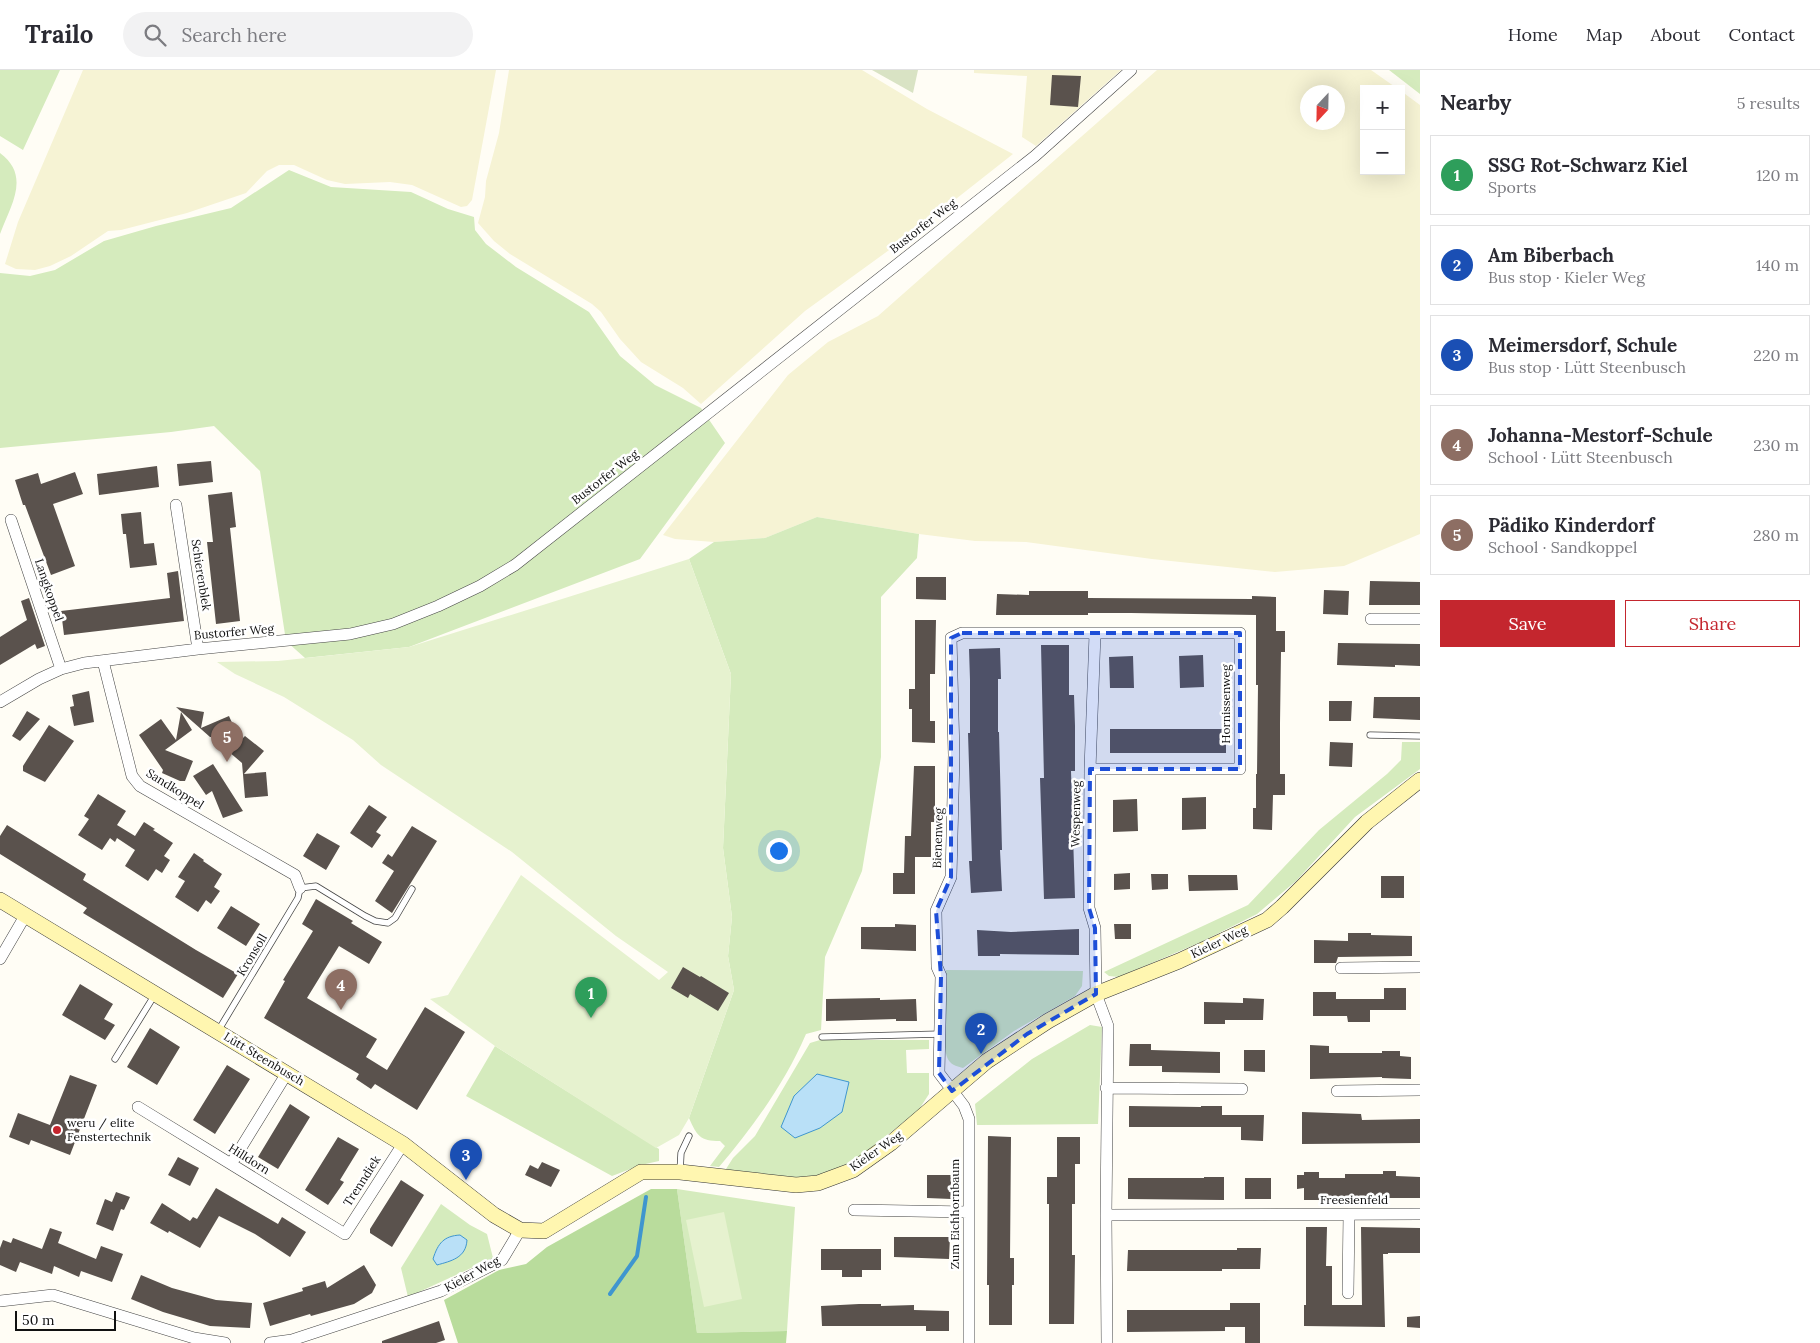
<!DOCTYPE html>
<html lang="en">
<head>
<meta charset="utf-8">
<style>
	:root { --surface:#fff; --page:#f2f2f3; --text:#2b2b33; --muted:#7c7c81; --line:#e1e1e2; --accent:#c4262e }
	body { margin:0; font-family:Lora,serif; background:var(--page); color:var(--text) }
	.controls { position:absolute; right:15px; top:15px; display:grid; overflow:hidden; border-radius:0px; box-shadow:0 5px 20px #0002 }
	.controls button { width:45px; height:45px; display:grid; place-items:center; padding:0; border:0; border-bottom:1px solid var(--line); background:var(--surface); color:var(--text); font:25px sans-serif }
	.compass { position:absolute; left:1300px; top:15px; width:45px; height:45px; border-radius:50%; background:var(--surface); box-shadow:0 5px 20px #0002; rotate:202deg }
	.scale { position:absolute; left:15px; bottom:12px; width:101px; box-sizing:border-box; padding-left:5px; border:2px solid #111; border-top:0; font-size:14px; line-height:18px; white-space:nowrap; color:#111; -webkit-text-stroke:4px #fff; paint-order:stroke }
	.you { position:absolute; left:778px; top:780px; width:18px; height:18px; margin:-12px; border:4px solid #fff; border-radius:50%; background:#1a73e8; box-shadow:0 0 0 8px #1a73e833 }
	.badge { display:grid; place-items:center; width:32px; height:32px; border-radius:50%; background:var(--accent); color:#fff; font-size:16px; font-weight:700 }
	.pin { position:absolute; translate:-50% -41px; filter:drop-shadow(0 1px 2px #0008) }
	.pin::after { content:''; position:absolute; top:26px; width:18px; height:15px; background:inherit; clip-path:polygon(0 0,100% 0,50% 100%) }
	.list { margin:0; padding:0; list-style:none }
	h2 { display:flex; justify-content:space-between; align-items:center; height:65px; margin:0; padding:0 20px; font-size:21px }
	h2 small { font-size:16px; font-weight:400; color:var(--muted) }
	.list li { display:grid; grid-template-columns:32px 1fr auto; gap:15px; align-items:center; box-sizing:border-box; height:80px; margin:0 10px 10px; padding:0 10px; border:1px solid var(--line); border-radius:0px }
	.list b { display:block; font-size:19px; white-space:nowrap }
	.list p { margin:0; font-size:16px; white-space:nowrap; color:var(--muted) }
	.list em { font-size:16px; font-style:normal; color:var(--muted) }
	.actions { display:flex; gap:10px; padding:15px 20px }
	.actions a { flex:1; padding:11px 0; border:1px solid var(--accent); border-radius:0px; text-align:center; font-size:18px; color:var(--accent) }
	.actions .main { background:var(--accent); color:#fff }
	.icon { flex:none; width:28px; height:28px; fill:none; stroke:currentColor; stroke-width:2; stroke-linecap:round; stroke-linejoin:round }
	.map { position:relative; flex:none; width:1420px; height:1273px; overflow:hidden }
	header { display:flex; align-items:center; gap:30px; box-sizing:border-box; height:70px; padding:0 25px; background:var(--surface); border-bottom:1px solid var(--line) }
	header strong { font-size:24px }
	nav { display:flex; gap:28px; margin-inline-start:auto; font-size:18px }
	.search { width:350px; height:45px; background:var(--page); display:flex; align-items:center; gap:12px; box-sizing:border-box; padding:0 18px; border-radius:28px; color:var(--muted); font-size:19px }
	main { display:flex }
	aside { flex:1; background:var(--surface) }
	.map>svg:first-child { display:block }
	.farmland { fill:#f6f3d4; fill-rule:evenodd }
	.green { fill:#d5ebbd }
	.forest { fill:#b9dc9c }
	.cemetery { fill:#d9e3c4 }
	.pitch { fill:#e6f2cf }
	.water { fill:#b9e0f7; stroke:#3f96cf }
	.lines { fill:none; stroke-linecap:round; stroke-linejoin:round }
	.stream { stroke:#3f96cf; stroke-width:4 }
	.building { fill:#5a524d }
	.lane-casing { stroke:#444; stroke-width:7 }
	.street-casing { stroke:#444; stroke-width:12 }
	.secondary-casing { stroke:#333; stroke-width:16 }
	.lane { stroke:#fff; stroke-width:5.5 }
	.street { stroke:#fff; stroke-width:11 }
	.secondary { stroke:#fff6b0; stroke-width:15 }
	.marked { fill:#1d4ed8; fill-opacity:0.2; stroke:#1d4ed8; stroke-width:4; stroke-dasharray:10 6; stroke-linejoin:round }
	.poi-dot { fill:#c4262e; stroke:#fff; stroke-width:2 }
	.labels { text-anchor:middle; stroke-width:5; stroke-linejoin:round; paint-order:stroke }
	.street-label { font-size:12px; fill:#111; stroke:#fff }
	.poi-label { font-size:12px; fill:#111; stroke:#fff; text-anchor:start }
</style>
</head>
<body>
<header>
<strong>Trailo</strong>
<div class="search"><svg class="icon" aria-label="search" viewBox="0 0 24 24"><circle cx="10" cy="10" r="6"/><path d="M15 15l6 6"/></svg>Search here</div>
<nav><a>Home</a><a>Map</a><a>About</a><a>Contact</a></nav>
</header>
<main>
<div class="map">
<svg width="1420" height="1273" viewBox="0 0 1420 1273">
	<rect width="100%" height="100%" fill="#fffdf5"/>
	<!-- farmland -->
	<path class="farmland" d="M83,0H496L472,130L467,136L461,137L412,115L390,112L345,114L327,110L294,95H279L267,101L246,123L187,143L121,160L108,161L71,186L50,196L35,200L16,199L5,194L18,152Z
		M509,0H862L927,39L1013,84L914,162L805,241L701,334L683,318L641,292L620,269L601,242L592,234L510,184L494,171L478,153L485,127L486,111L499,63Z
		M974,0H1121L1036,76L1022,67L1027,6L974,3Z
		M1157,0H1371L1398,19H1364V101H1401V21L1420,35V464L1344,496L1275,502L1152,489L1026,472L975,471L919,464L817,447L765,468L714,472L675,469L663,465L788,305L828,272L878,246ZM1308,22H1338V52H1308Z"/>
	<!-- green -->
	<path class="green" d="M0,0H60L23,80L0,66Z
		M1389,0H1420V24Z
		M0,83C31,106 11,135 0,164Z
		M289,100L331,117L411,122L448,139L474,147L475,160L486,174L516,197L589,242L620,286L655,315L701,338L725,373L640,489L409,577L305,588L286,571L260,401L214,356L171,362L0,378V203L30,206L55,200L104,171L156,156L231,138Z
		M817,447L919,464L917,488L881,527V687L862,801L825,887L821,960L806,964C785,1013 753,1057 719,1097L710,1096L725,1076L720,1071C700,1071 697,1066 689,1048L734,920L728,886L732,847L723,778L731,604L689,489L714,472L765,468Z
		M1402,672H1420V699L1355,747L1296,811L1257,844L1201,872L1119,907L1109,906L1104,902L1248,835L1319,760L1387,704L1401,690Z
		M946,900L1083,901L1082,916L1075,926L1014,961L963,998C956,996 950,995 947,987C941,969 946,922 946,900Z
		M1090,955L1102,957L1098,1054L977,1055L975,1034L1032,989Z
		M820,970H929V979L906,980L907,1003H929V1024L918,1041L850,1094L825,1106L800,1110L760,1107L726,1099L733,1088L755,1066L810,973Z
		M495,976L659,1079V1091L641,1095L612,1106L466,1026Z
		M677,1119L795,1137L787,1261L697,1263Z
		M441,1134L470,1155L487,1164L493,1188L408,1227L401,1198Z"/>
	<!-- forest -->
	<path class="forest" d="M651,1119H677L697,1263L787,1261L786,1273H458L444,1230L499,1200L526,1194L547,1177Z"/>
	<!-- cemetery -->
	<path class="cemetery" d="M872,0H918L913,23Z"/>
	<!-- pitch -->
	<path class="pitch" d="M689,489L731,604L723,778L732,847L728,886L734,920L689,1048L679,1065L656,1078L495,976L430,929L448,925L521,805L659,910L668,902L616,866L512,782L381,695L353,670L284,627L235,604L217,592L278,591L409,577Z
		M724,1142L742,1229L704,1237L686,1150Z"/>
	<!-- water -->
	<path class="water" d="M817,1004L849,1012L842,1042L820,1058L795,1068L781,1057L794,1026Z
		M460,1165L467,1170C466,1188 451,1191 437,1195L433,1189C438,1173 444,1166 460,1165Z"/>
	<g class="lines">
		<!-- stream -->
		<path class="stream" d="M610,1224L637,1186L646,1127"/>
	</g>
	<!-- building -->
	<path class="building" d="M1052,5L1081,6L1078,37L1050,35Z
		M211,391L213,412L179,416L177,394Z
		M157,396L159,417L99,425L97,404Z
		M75,402L83,424L53,434L75,496L51,505L25,435H23L15,410L38,403L41,414Z
		M232,422L236,457L230,458L240,551L216,554L207,472H213L208,425Z
		M141,442L144,474L154,473L157,495L130,498L126,464H123L121,444Z
		M178,501L184,551L64,565L61,541L170,528L167,503Z
		M916,507H946V530L916,529Z
		M1370,511L1420,512V535H1369Z
		M1324,520L1349,521L1348,545L1323,544Z
		M1029,521H1088V528L1252,529V526L1276,527V561H1285V582H1281L1280,653V704H1285V725H1273L1272,760L1253,759V738H1256V704H1257L1258,615H1256V545L1131,543H1088V545H996L997,524L1029,525Z
		M29,528L45,576L37,579L35,574L0,595V567L27,550L21,531Z
		M915,550H936L935,604H930V651H935V673L912,672V639H909V619H915Z
		M1338,573L1420,574V596L1395,595V597L1337,595Z
		M1041,575H1069V625H1074L1075,656V701H1071L1075,828L1044,829L1040,708H1044Z
		M1000,578L1001,609H998V662H999L1002,780H1000L1002,821L971,823L969,791H972L968,663H970V610L969,579Z
		M1203,585L1204,617L1180,618L1179,586Z
		M1133,586L1134,618H1110L1109,587Z
		M89,621L94,652L74,656L70,637L74,636L72,625Z
		M1374,627H1420V650L1373,648Z
		M1329,631H1352L1351,651H1329Z
		M176,637L204,642L201,658L229,646L240,671L245,666L264,681L244,704L266,702L268,726L245,728L242,693L215,670L213,667H210Z
		M27,641L40,649L20,671L12,666Z
		M181,642L192,660L165,680L193,691L185,711H180L162,703L163,700L139,665L161,649L176,670Z
		M49,655L74,671L45,712L23,701V696Z
		M1110,659H1226V683H1110Z
		M1330,672L1353,673L1352,697L1329,696Z
		M213,694L243,741L223,748L212,721L206,725L193,706Z
		M914,696H935V752H931V787H915V824H893V803H904L905,766H911Z
		M98,724L126,741L117,755L135,766L144,752L155,759L153,760L173,773L164,786L170,790L162,803L156,799L148,811L125,796L135,780L117,768L115,772L110,768L102,780L78,765L89,749L84,746Z
		M1206,727V759L1182,760V728Z
		M1137,729L1138,761L1113,762V730Z
		M369,735L387,747L376,762L381,765L372,778L350,763Z
		M7,755L86,804L83,810L196,880L238,904L223,928L83,843L87,838L0,784V766Z
		M412,756L437,771L392,843L375,831L394,801L382,793L388,784L392,787Z
		M317,763L340,776L326,800L303,786Z
		M194,783L204,790L203,791L222,804L214,817L220,821L211,834L206,830L198,842L175,827L185,811L178,807Z
		M1130,803V819L1114,820V804Z
		M1151,804H1168V819L1152,820Z
		M1188,805H1237L1238,820L1189,821Z
		M1381,806H1404V828H1381Z
		M316,829L353,851L351,853L382,872L369,894L339,876L307,928L377,969L366,987L387,1000L425,937L465,962L417,1040L375,1014L371,1019L356,1009L359,1004L264,948L285,911L283,910L313,861L302,854Z
		M231,836L260,854L246,876L217,858Z
		M895,854L916,855V881L861,879V857H895Z
		M1114,854H1131V869H1115Z
		M1079,859V885L1000,884V886H978L977,860L1011,862Z
		M1348,863H1371V865L1412,866V886L1338,887L1336,893H1314V870L1348,871Z
		M683,897L700,907L701,906L729,923L718,941L690,924L688,928L671,918Z
		M80,914L113,934L104,949L115,955L105,970L62,945Z
		M1384,918H1406V940H1370V952H1348L1347,946H1313V922H1336V929H1384Z
		M880,928V930L916,929L917,951H896V949L826,951V929Z
		M1243,928L1264,929L1263,950H1225V954H1204V932L1243,933Z
		M150,958L180,977L157,1015L127,997Z
		M1130,974H1151V980L1220,982V1003L1162,1002V996H1129Z
		M1310,975L1329,976V983H1382V981H1400V986L1411,987V1009L1382,1008V1007L1310,1009Z
		M1244,980H1265V1002L1244,1001Z
		M227,995L250,1009L215,1064L193,1050Z
		M70,1005L97,1015L70,1085L31,1070L29,1075L9,1067L18,1043L50,1055Z
		M290,1034L310,1047L278,1099L258,1087Z
		M1129,1036L1201,1037V1036H1222V1045H1264L1263,1071L1241,1070V1057H1129Z
		M1302,1042L1361,1044L1362,1050L1420,1049V1073L1302,1074Z
		M988,1066L1011,1067L1010,1188H1014V1215H1012V1255H989V1215H987Z
		M338,1067L359,1079L340,1110L344,1112L328,1135L305,1120Z
		M1057,1067H1080V1094H1075V1134H1072V1185H1075L1074,1254H1049V1134H1047V1107H1057Z
		M178,1087L199,1098L190,1116L168,1105Z
		M542,1092L560,1100L551,1117L525,1105L530,1095L538,1099Z
		M1383,1101H1396V1106L1420,1107V1128H1371V1132H1345V1130H1304V1118L1297,1119V1105H1304V1102H1319V1108H1345V1104H1383Z
		M927,1105H951V1129L927,1128Z
		M1204,1107H1224V1130L1128,1129V1108H1204Z
		M1245,1108H1271V1129H1245Z
		M401,1110L424,1125L392,1177L370,1163V1159Z
		M216,1118L278,1154L282,1147L306,1162L290,1187L255,1164L219,1146L200,1178L169,1161L168,1163L150,1153L162,1133L190,1151L193,1147L197,1149Z
		M116,1122L130,1127L124,1140L121,1139L113,1161L96,1154L105,1129L112,1132Z
		M1306,1157H1327L1326,1196H1332V1235H1362L1361,1157L1420,1158V1183H1388V1184H1383L1385,1257L1304,1256V1235H1306Z
		M50,1158L62,1162L58,1173L96,1189L101,1176L123,1184L112,1212L81,1201L79,1207L54,1196L52,1204L20,1192L16,1202L0,1195V1178L3,1170L11,1173L13,1168L42,1179Z
		M894,1167H950L949,1189L894,1187Z
		M1237,1178H1261L1260,1199H1222V1201H1127L1128,1180H1237Z
		M821,1179H881V1200H862V1207H842V1200H821Z
		M364,1195L376,1215L372,1223L354,1234L311,1246L310,1244L270,1256L263,1233L303,1221L302,1218L325,1211L327,1218Z
		M141,1205L172,1218L216,1230L252,1233L250,1258L210,1256L163,1242L131,1229Z
		M1230,1233H1260V1273H1245V1257H1225V1261L1127,1262V1240H1230Z
		M859,1234H881V1236L914,1235V1240L949,1241V1261H926V1256H822L821,1236Z
		M1420,1246V1258L1407,1257V1247Z
		M439,1251L445,1270L436,1273H382V1271Z"/>
	<g class="lines">
		<defs>
			<path id="lane" d="M1370,665L1420,666
				M218,961L298,828L300,818L316,816L365,846L375,851L388,853L395,848L412,819
				M822,967L941,964
				M115,989L154,926
				M680,1102L681,1083L689,1066"/>
			<path id="street" d="M176,435L198,579
				M11,450L61,599
				M1371,549H1420
				M1095,564L1090,699L1089,838L1095,858L1096,924L1108,956L1106,1145L1107,1273
				M103,591L132,706L140,716L295,805L300,818
				M0,632L39,609L61,599L84,593L198,579L350,564L393,554L438,536L480,516L515,495L1035,86L1131,0
				M0,889L25,846
				M1341,898L1420,897
				M1106,1018L1242,1019
				M1337,1021L1420,1020
				M138,1037L345,1164L403,1074
				M231,1094L287,1003
				M854,1140L968,1142
				M1106,1145L1420,1144
				M1348,1223L1349,1144
				M0,1231L53,1225L194,1268L225,1273
				M270,1273L292,1270L441,1221L502,1190L520,1160
				M969,1273V1049L964,1036L939,1003L941,906L937,897L936,841L951,807L954,685L951,568L962,563H1240V699H1090"/>
			<path id="secondary" d="M0,830L403,1074L494,1145L520,1160L544,1161L641,1102H680L796,1115L818,1113L853,1100L891,1073L987,991L1048,951L1096,924L1179,891L1267,850L1282,837L1367,752L1420,710"/>
		</defs>
		<!-- lane casing -->
		<use href="#lane" class="lane-casing"/>
		<!-- street casing -->
		<use href="#street" class="street-casing"/>
		<!-- secondary casing -->
		<use href="#secondary" class="secondary-casing"/>
		<!-- lane -->
		<use href="#lane" class="lane"/>
		<!-- street -->
		<use href="#street" class="street"/>
		<!-- secondary -->
		<use href="#secondary" class="secondary"/>
	</g>
	<!-- marked area -->
	<path class="marked" d="M962,563H1240V699H1090L1089,838L1095,858L1096,924L1027,964L952,1021L939,1003L941,906L936,841L951,807V568Z"/>
	<!-- markers -->
	<circle class="poi-dot" cx="57" cy="1060" r="5"/>
	<g class="labels">
		<!-- street labels -->
		<g class="street-label">
			<text transform="translate(923 156) rotate(-38)" y="4">Bustorfer Weg</text>
			<text transform="translate(605 407) rotate(-38)" y="4">Bustorfer Weg</text>
			<text transform="translate(201 505) rotate(81)" y="4">Schierenblek</text>
			<text transform="translate(49 520) rotate(71)" y="4">Langkoppel</text>
			<text transform="translate(234 562) rotate(-5)" y="4">Bustorfer Weg</text>
			<text transform="translate(1226 634) rotate(-90)" y="4">Hornissenweg</text>
			<text transform="translate(175 719) rotate(32)" y="4">Sandkoppel</text>
			<text transform="translate(1076 744) rotate(-89)" y="4">Wespenweg</text>
			<text transform="translate(938 768) rotate(-88)" y="4">Bienenweg</text>
			<text transform="translate(1219 872) rotate(-25)" y="4">Kieler Weg</text>
			<text transform="translate(252 885) rotate(-59)" y="4">Kronsoll</text>
			<text transform="translate(264 989) rotate(31)" y="4">Lütt Steenbusch</text>
			<text transform="translate(876 1081) rotate(-35)" y="4">Kieler Weg</text>
			<text transform="translate(249 1089) rotate(32)" y="4">Hilldorn</text>
			<text transform="translate(362 1111) rotate(-57)" y="4">Trenndiek</text>
			<text x="1354" y="1134">Freesienfeld</text>
			<text transform="translate(955 1144) rotate(-90)" y="4">Zum Eichhornbaum</text>
			<text transform="translate(472 1204) rotate(-29)" y="4">Kieler Weg</text>
		</g>
		<!-- poi labels -->
		<g class="poi-label">
			<text x="67" y="1057">weru / elite<tspan x="67" dy="14">Fenstertechnik</tspan></text>
		</g>
	</g>
</svg>
<div class="controls">
<button>+</button>
<button>−</button>
</div>
<svg class="compass" viewBox="-18 -18 36 36"><path d="M0-13l5 13h-10z" fill="#e53935"/><path d="M0 13l5-13h-10z" fill="#7c7c81"/></svg>
<div class="scale">50 m</div>
<div class="you"></div>
<div class="pin badge" style="left:591px;top:948px;background:#2e9e5b">1</div>
<div class="pin badge" style="left:981px;top:984px;background:#1a4fb4">2</div>
<div class="pin badge" style="left:466px;top:1110px;background:#1a4fb4">3</div>
<div class="pin badge" style="left:341px;top:940px;background:#8d6e63">4</div>
<div class="pin badge" style="left:227px;top:692px;background:#8d6e63">5</div>
</div>
<aside>
<h2>Nearby<small>5 results</small></h2>
<ul class="list">
<li><span class="badge" style="background:#2e9e5b">1</span><div><b>SSG Rot-Schwarz Kiel</b><p>Sports</p></div><em>120 m</em></li>
<li><span class="badge" style="background:#1a4fb4">2</span><div><b>Am Biberbach</b><p>Bus stop · Kieler Weg</p></div><em>140 m</em></li>
<li><span class="badge" style="background:#1a4fb4">3</span><div><b>Meimersdorf, Schule</b><p>Bus stop · Lütt Steenbusch</p></div><em>220 m</em></li>
<li><span class="badge" style="background:#8d6e63">4</span><div><b>Johanna-Mestorf-Schule</b><p>School · Lütt Steenbusch</p></div><em>230 m</em></li>
<li><span class="badge" style="background:#8d6e63">5</span><div><b>Pädiko Kinderdorf</b><p>School · Sandkoppel</p></div><em>280 m</em></li>
</ul>
<div class="actions"><a class="main">Save</a><a>Share</a></div>
</aside>
</main>
</body>
</html>
